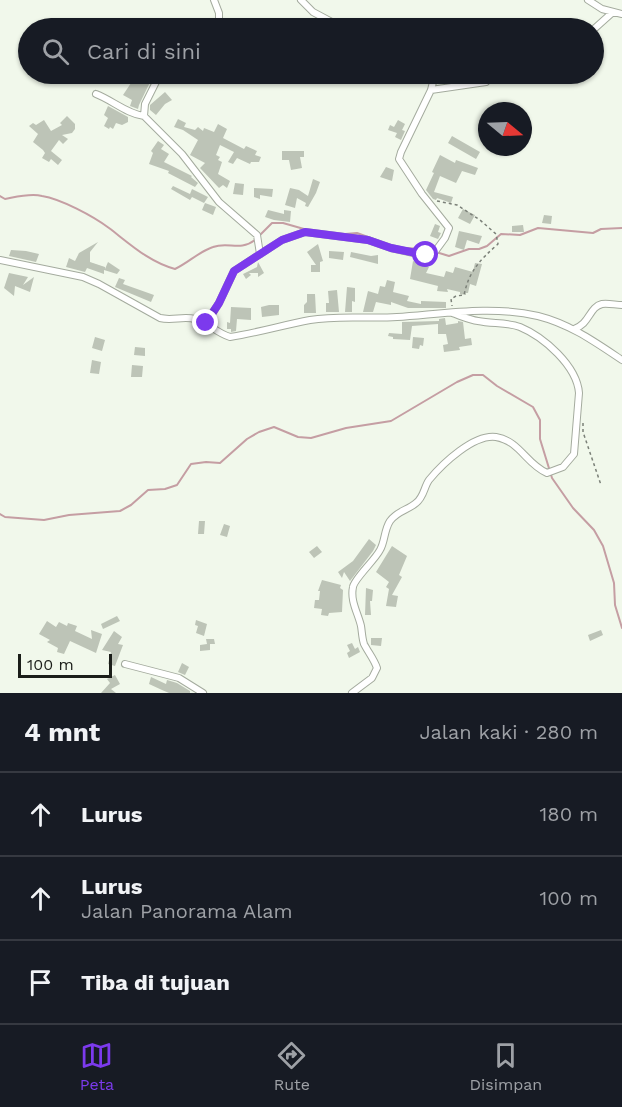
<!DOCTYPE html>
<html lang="id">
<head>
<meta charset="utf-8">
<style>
	:root { --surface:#171b24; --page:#242831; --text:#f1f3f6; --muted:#9ea1a6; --line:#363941; --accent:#7c3aed }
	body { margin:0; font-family:"Work Sans",sans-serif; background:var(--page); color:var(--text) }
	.compass { position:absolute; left:478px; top:102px; width:54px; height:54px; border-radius:50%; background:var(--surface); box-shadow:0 2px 4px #0004; rotate:109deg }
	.scale { position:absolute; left:18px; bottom:15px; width:94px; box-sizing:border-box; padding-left:6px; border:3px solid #1b1e19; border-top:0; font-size:16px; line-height:21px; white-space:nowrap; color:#1b1e19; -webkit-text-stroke:4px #f1f8eb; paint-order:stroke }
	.stop { position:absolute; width:18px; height:18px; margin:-14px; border:4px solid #7c3aed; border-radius:50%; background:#fff }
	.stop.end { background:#7c3aed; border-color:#fff; box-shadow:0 2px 6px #0008 }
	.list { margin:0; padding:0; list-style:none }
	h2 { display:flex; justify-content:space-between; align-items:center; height:78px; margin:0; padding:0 24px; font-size:26px }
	h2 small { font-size:20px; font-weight:400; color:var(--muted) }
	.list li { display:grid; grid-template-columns:39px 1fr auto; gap:18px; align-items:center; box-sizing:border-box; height:84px; padding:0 24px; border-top:2px solid var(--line) }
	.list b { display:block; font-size:22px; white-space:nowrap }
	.list p { margin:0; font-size:20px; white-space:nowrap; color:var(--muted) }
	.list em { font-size:20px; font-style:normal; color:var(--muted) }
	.icon { flex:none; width:33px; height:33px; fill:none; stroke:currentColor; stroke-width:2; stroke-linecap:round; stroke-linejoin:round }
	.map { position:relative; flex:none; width:622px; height:693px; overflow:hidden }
	.search { position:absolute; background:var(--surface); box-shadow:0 2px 4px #0004; left:18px; right:18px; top:18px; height:66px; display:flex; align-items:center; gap:15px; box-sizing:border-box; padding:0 21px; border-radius:33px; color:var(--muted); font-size:22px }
	.sheet { height:330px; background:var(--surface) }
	nav { display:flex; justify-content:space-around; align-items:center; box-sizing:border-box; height:84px; border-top:2px solid var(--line); background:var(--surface); font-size:16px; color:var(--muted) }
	nav a { display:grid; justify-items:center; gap:3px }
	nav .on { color:var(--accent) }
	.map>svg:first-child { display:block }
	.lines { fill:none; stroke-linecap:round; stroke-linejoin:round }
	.stream { stroke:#c59ea3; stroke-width:2 }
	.building { fill:#bdc4b7 }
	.minor-casing { stroke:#a4ab9e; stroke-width:8 }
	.path { stroke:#7b8078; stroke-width:1.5; stroke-dasharray:3 3; stroke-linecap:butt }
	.minor { stroke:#fff; stroke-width:6 }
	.route { stroke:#7c3aed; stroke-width:8 }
</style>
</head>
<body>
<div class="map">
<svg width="622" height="693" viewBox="0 0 622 693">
	<rect width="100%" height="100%" fill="#f1f8eb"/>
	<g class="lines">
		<!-- stream -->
		<path class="stream" d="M0,196L5,199C16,197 30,193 42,196C61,199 93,216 109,228C130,244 149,262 175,269C188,263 200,251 213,247C229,241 239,252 255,240
			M345,234L357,233L379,241
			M259,236L272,223H283L304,229
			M404,248L426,249L449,256L469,249H479L487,246L501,234L520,235L538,228L593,233L601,229L622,228
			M0,514L5,517L44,520L69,515L120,511L131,505L148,490L165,489L177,485L191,464L206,462L220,463L247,439L259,432L274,427L298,437L311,438L346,428L391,421L457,382L473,375H483L497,386L533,407L540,420V439L552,478L573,508L594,530L603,546L614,583L615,605L622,628"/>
	</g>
	<!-- building -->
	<path class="building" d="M122,74H129L136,77L138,74H154L139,105L138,109L130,106L132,100L123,95L131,83L120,77Z
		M165,92L172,100L165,104L156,115L150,110V105Z
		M108,106L128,117V122L122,125L116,123L113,129L110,127L109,129L104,126L108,118L104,115Z
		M67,116L75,124V129L72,133L62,135L68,139L63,144L59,140L51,151L62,160L58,165L51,159L49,162L42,158L45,153L43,150L33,142L38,134L29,126L33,123L36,125L44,120L51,131L62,125L60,123Z
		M178,119L186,123L184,127L195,130L198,127L203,131L204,128L214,132L218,124L227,129L223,138L244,149L246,146L257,151L255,155L261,157L259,162H251L250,164L237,158L233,164L228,162L234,152L220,145L216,155L220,157L218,160L222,162L218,174L230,181L227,188L223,185L219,188L200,168L205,163L190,155L198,140L183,130L174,127Z
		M398,120L405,124L402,130L405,131L401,140L395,137L397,133L388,130L390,125L394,127Z
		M452,136L480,152L476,159L448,143Z
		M158,141L164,145L161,149L169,154L164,162L192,176L191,177L198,183L195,187L168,173L169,171L149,164L153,153L151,151Z
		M282,151H304V157H300L302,168L291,170L289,160H282Z
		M440,155L455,163L456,160L478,168L475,175L462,171L456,183L440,176L434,192L453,197L451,203L437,198L436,200L433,199L426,190L434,173L432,172Z
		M386,167L394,170L392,181L380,177Z
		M313,179L320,182L316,193L308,207L305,206L306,203L297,198L295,208L285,205L290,188L299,190L308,196Z
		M235,183L244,184L243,195L233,194Z
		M173,186L190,194L192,189L208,197L204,203L192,197L190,200L171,189Z
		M254,188L273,189L272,197L260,195V199L254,197Z
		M205,203L216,207L213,215L202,210Z
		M463,209L475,215L470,224L458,218Z
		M268,210L284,214V210L291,211L290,222L274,220L265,217Z
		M544,215L552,216L551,224L542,223Z
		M435,224L440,226L438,232L441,233L438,239L430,236Z
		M523,225L524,232H512V226Z
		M459,231L482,236L479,244L467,240L464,250L455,247Z
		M98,242L90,252V262L105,267V269L108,262L120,270L117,274L104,270V274L87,268L85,272L66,267L69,258L75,261L79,253Z
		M318,244L323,261L320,262V272H311V265H316L307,252Z
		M11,250L26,251L39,254L36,262L9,256Z
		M329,251L344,252L343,260L329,258Z
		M351,252L371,256L378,255V264L350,257Z
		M413,261L429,267L426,273L444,277L446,271L453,273L455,267L473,272L475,263L482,264L476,286L470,284L468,293H466V295L460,294V292L447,289L448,292L437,291L438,286L410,279Z
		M258,262L264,273L258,277V273H249L251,275L246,279L243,274L257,267Z
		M9,273L28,277L23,285L34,277L30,292L15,286L14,296L4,288Z
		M119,278L125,280L123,284L154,295L151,302L115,287Z
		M387,280L395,282L393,292L409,296L407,301L421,304V301L446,302V308H408L391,302V305L376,302L373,312H363L368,291L378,294L380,286L385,287Z
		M347,287L355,288V302L352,301V312H345Z
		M337,290L339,312H326V303H329L328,291Z
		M307,294H315L316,313H304V305L307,302Z
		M269,305H279V315L262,317L261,307Z
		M231,307L251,308V320L237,319L236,331L231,332V329H227V322L230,323Z
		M445,318L446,325L458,323V321L463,322L465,339L471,338L472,345L459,347L460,350L444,352L443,345L448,344L446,334H438V324L412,326L410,340L393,339V337L388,336L389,333L402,334V322L439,321V319Z
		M95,337L105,340L102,351L92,348Z
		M413,337L424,338L423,346L420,345L419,349L412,348Z
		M135,347L145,348V356L134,355Z
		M92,360L101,362L99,374L90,373Z
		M132,365L143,366L142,377H131Z
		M199,521H205L204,534H198Z
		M224,524L230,526L227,537L220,535Z
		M369,539L376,545L373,551L350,581L344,572L342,578L338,572L353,561Z
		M317,546L322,552L314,558L309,552Z
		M392,546L407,556L399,575L402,577L392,595L398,596L396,607L386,606L389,589L386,587L389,582L376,572Z
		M322,580L341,585L340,588L343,590L342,612L329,613L328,616L321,615L322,609L314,608L315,600H319L320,591H318Z
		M366,588L373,590L372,601H370L371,615H365Z
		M117,616L120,621L103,629L101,624Z
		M196,620L207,624L204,636L196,633L198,626L195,625Z
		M47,621L56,627L59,622L67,626L68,623L77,626L75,631L92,639L91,630L102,634L96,653L70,641L64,654L57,652L58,648L47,642L50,640L39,634Z
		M601,630L603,635L590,641L588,635Z
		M114,631L122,637L118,644L123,645L115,666L108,664L111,652L102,650Z
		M371,638H382L381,646L371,645Z
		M206,639H214L215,644H210V650L200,651V645L207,644Z
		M352,643L355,649L358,647L360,652L349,658L347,653L350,651L347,645Z
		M182,663L189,667L185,675L178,672Z
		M115,675L120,684L111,689L116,693H101L110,683L107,679Z
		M151,677L166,684L167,680L177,683L190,691V693H169L162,690L149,684Z"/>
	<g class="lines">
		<defs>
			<path id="minor" d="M214,0L219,13V28
				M301,0L313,12L343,28
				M588,0L602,9L622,14
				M594,29L613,12
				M160,74L145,104L144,116L182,154L219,202L257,235L260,254
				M516,74L519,78L534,74
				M431,90L486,82L493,74
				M96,94C112,100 127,114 144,116
				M0,260L83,277L99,284L160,318C172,321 183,316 195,319C208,322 216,333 230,337C257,333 283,325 310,320C338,315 368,319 397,317C442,314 492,305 538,316C570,324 595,342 622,360
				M206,323L219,303L234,271L282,240L305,232L368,240L391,248L431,257L445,238L449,228L422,194L399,159L401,152L431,90L433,82L430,76L425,74
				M574,329C590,324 589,307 602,304C608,303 616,305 622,305
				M125,664L179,678L203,693
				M352,693L372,678L377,668C374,659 368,652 364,644C362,638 362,632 361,626C358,613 350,601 353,587C354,579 375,560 380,550C385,542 384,530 390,521C397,511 408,510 416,503C424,497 424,487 429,480C443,463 474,434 496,437C520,441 526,464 547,473L563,467L574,454L579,393C577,366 544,337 520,327C507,322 492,324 478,321C470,320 461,316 452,313"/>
		</defs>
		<!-- minor casing -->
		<use href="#minor" class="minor-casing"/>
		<!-- path -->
		<path class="path" d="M437,201L457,205L480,220L496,234L498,244C480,260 469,271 464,295L456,296L451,299L452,306
			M583,423V432L601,485"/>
		<!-- minor -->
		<use href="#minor" class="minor"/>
	</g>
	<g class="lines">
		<!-- route -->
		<path class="route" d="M206,323L219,303L234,271L282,240L305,232L368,240L391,248L426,255"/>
	</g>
</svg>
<svg class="compass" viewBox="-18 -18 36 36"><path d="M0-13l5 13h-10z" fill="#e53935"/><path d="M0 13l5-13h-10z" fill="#9ea1a6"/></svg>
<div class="scale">100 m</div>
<div class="stop" style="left:426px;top:255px"></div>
<div class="stop end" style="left:206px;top:323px"></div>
<div class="search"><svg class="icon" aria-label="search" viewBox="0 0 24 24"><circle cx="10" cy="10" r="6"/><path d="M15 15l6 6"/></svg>Cari di sini</div>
</div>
<section class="sheet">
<h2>4 mnt<small>Jalan kaki · 280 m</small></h2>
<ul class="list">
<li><svg class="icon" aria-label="ahead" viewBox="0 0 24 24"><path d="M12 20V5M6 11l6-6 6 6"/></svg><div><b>Lurus</b></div><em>180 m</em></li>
<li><svg class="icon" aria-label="ahead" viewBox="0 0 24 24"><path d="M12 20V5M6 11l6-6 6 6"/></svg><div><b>Lurus</b><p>Jalan Panorama Alam</p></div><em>100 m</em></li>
<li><svg class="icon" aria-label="arrive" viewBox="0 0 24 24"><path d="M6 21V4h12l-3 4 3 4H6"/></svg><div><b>Tiba di tujuan</b></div></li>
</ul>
</section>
<nav>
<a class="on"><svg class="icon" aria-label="map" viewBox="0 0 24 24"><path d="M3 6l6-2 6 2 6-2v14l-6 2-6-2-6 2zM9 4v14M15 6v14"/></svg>Peta</a>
<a><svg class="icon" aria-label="directions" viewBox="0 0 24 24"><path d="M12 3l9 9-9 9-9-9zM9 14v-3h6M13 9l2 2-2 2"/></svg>Rute</a>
<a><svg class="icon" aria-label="saved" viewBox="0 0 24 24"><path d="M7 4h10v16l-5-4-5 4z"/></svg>Disimpan</a>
</nav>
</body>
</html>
